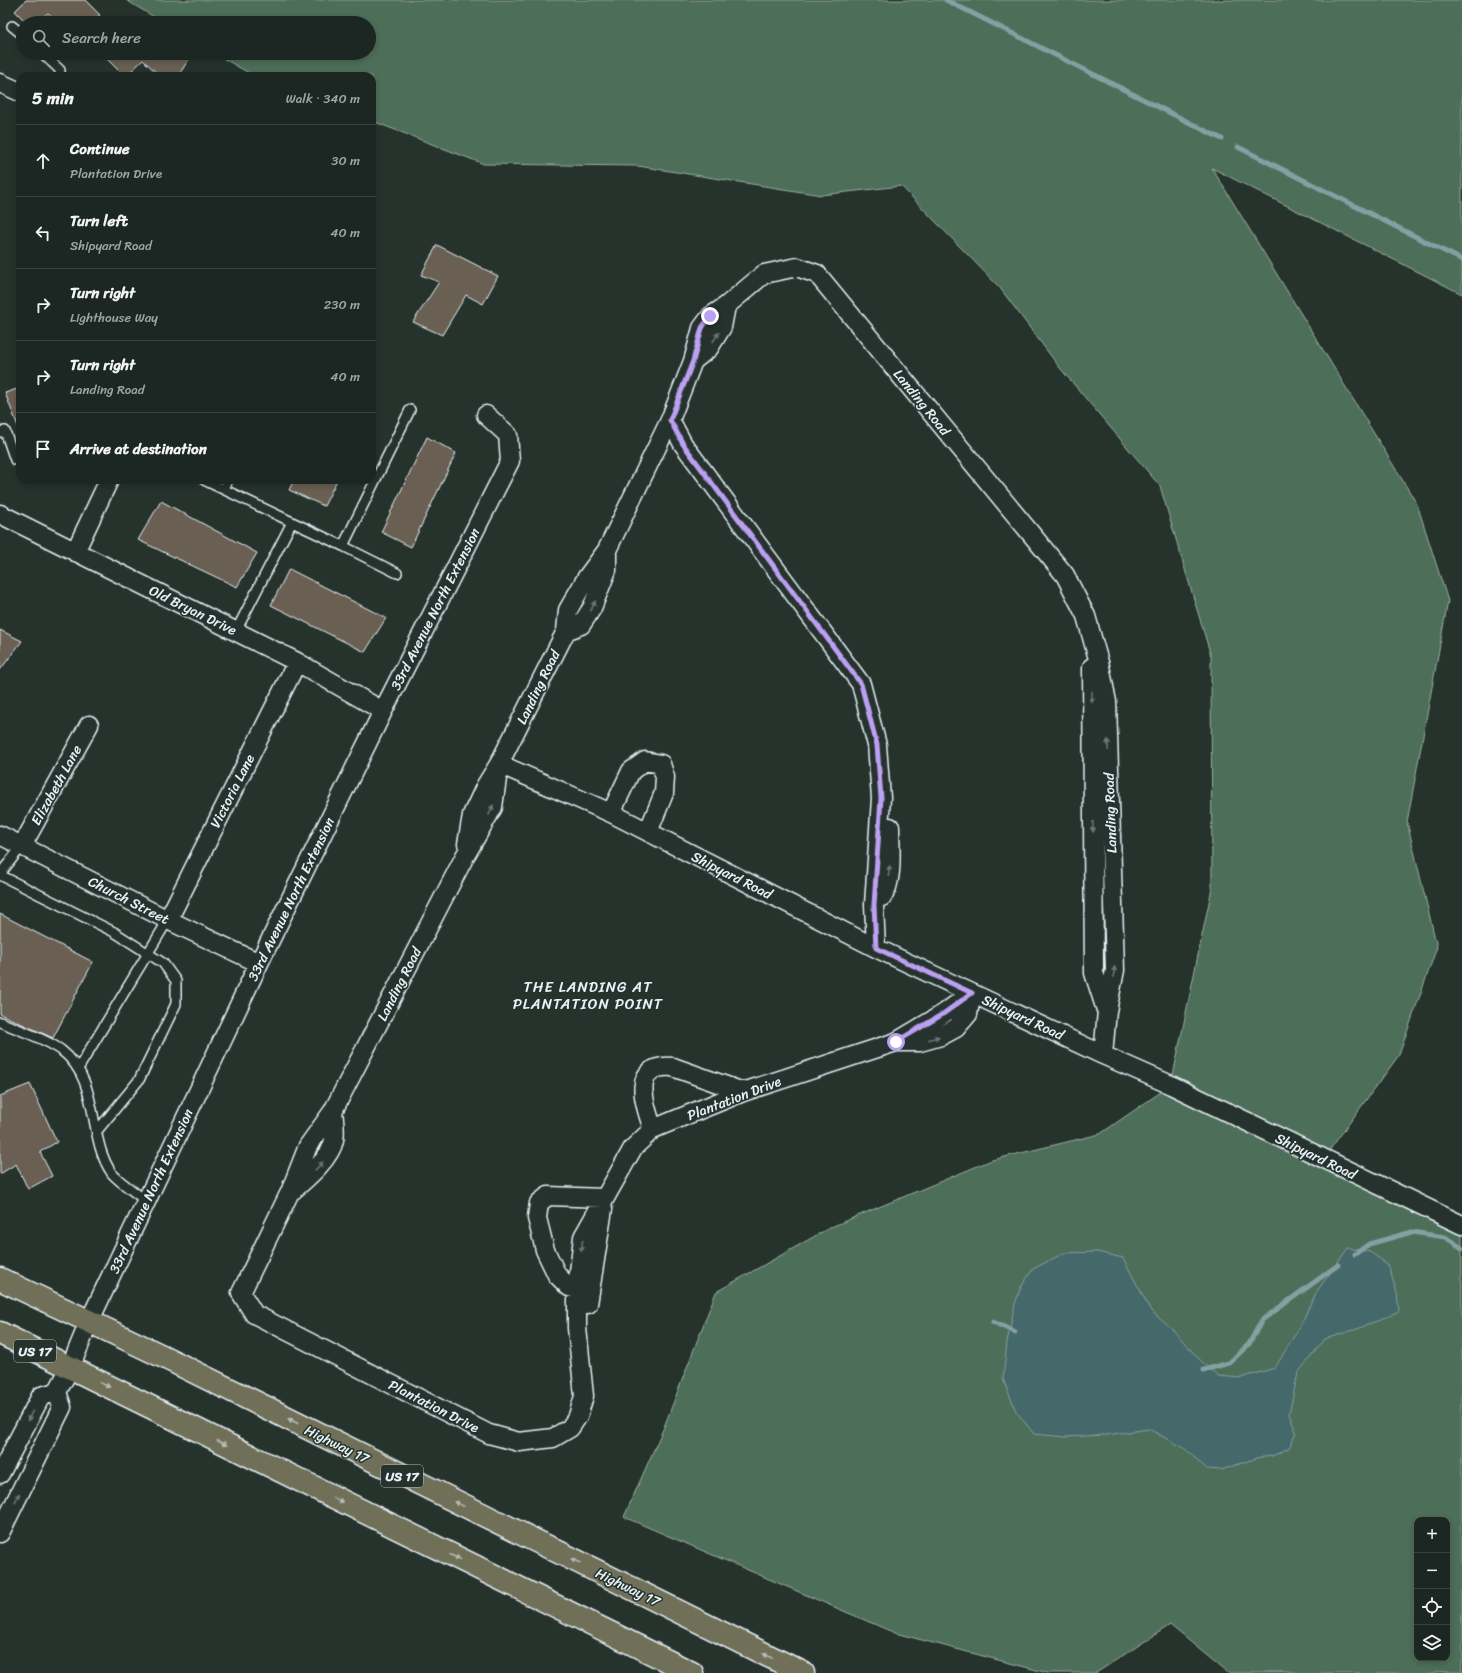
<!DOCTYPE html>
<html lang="en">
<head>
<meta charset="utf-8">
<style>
	:root { --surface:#1c2622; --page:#29322f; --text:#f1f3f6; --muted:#a0a5a5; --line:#3a4340 }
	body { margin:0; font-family:Sriracha,sans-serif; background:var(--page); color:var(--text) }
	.controls { position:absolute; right:12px; bottom:12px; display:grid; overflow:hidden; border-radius:8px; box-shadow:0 2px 6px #0003 }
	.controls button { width:36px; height:36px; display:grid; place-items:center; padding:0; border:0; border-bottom:1px solid var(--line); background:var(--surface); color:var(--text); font:20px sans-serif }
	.stop { position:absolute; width:12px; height:12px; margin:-9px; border:3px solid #bca0f2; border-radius:50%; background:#fff }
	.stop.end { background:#bca0f2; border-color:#fff; box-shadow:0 1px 4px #0008 }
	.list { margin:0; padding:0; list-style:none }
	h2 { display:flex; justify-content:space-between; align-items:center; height:52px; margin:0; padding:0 16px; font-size:17px }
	h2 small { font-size:13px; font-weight:400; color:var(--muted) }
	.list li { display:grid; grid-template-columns:26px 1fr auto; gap:12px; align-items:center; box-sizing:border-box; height:72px; padding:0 16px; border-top:1px solid var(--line) }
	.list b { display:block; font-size:15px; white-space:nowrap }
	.list p { margin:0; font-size:13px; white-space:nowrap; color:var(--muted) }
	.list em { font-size:13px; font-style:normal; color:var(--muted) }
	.icon { flex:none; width:22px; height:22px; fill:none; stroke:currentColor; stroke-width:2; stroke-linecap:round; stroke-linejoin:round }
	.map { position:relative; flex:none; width:1462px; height:1673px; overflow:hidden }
	.search { position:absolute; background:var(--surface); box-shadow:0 2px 6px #0003; left:16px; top:16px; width:360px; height:44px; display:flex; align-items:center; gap:10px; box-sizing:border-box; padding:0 14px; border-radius:22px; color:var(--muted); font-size:15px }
	.panel { position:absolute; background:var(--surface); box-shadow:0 2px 6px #0003; left:16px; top:72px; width:360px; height:412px; border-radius:12px }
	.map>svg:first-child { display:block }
	.green { fill:#4d6e58; stroke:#9ab0a8; fill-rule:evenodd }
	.water { fill:#44686a; stroke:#869fa3 }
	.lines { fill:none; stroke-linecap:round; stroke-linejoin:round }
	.stream { stroke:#869fa3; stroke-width:5 }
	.building { fill:#696152; stroke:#e8f1f8 }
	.service-casing { stroke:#e8f1f8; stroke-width:12 }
	.minor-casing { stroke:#e8f1f8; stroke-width:21 }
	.trunk-casing { stroke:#e8f1f8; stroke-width:25 }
	.service { stroke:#26332d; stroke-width:9 }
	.minor { stroke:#26332d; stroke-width:18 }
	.trunk { stroke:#706f59; stroke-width:22 }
	.oneway { fill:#6a7674 }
	.oneway2 { fill:#b8bdb8 }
	.route { stroke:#bca0f2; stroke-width:5 }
	.labels { text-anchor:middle; stroke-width:3; stroke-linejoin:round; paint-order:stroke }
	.shield { fill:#26332d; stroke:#aeb8bb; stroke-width:1 }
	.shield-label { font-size:13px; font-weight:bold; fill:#e8f1f8 }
	.street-label { font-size:14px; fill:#e8f1f8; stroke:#26332d }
	.neighbourhood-label { font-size:15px; letter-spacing:1px; fill:#e8f1f8; stroke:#26332d }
</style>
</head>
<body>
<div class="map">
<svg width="1462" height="1673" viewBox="0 0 1462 1673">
	<rect width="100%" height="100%" fill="#26332d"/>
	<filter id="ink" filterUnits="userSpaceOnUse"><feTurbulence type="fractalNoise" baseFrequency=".025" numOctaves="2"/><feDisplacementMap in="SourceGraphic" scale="8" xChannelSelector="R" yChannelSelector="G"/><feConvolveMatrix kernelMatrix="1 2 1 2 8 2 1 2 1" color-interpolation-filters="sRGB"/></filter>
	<g filter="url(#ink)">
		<!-- green -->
		<path class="green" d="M126,0H1462V294L1212,168L1417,504L1448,601L1407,822L1437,947L1399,1055L1323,1159L1462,1228V1673H1228L1170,1625L1096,1673H1048L895,1633L624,1517L664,1427L716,1292L831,1227L992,1160L1100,1134L1171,1085L1212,888L1211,656L1160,486L1060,368L1000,288L901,186L821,195L638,166L484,164L372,121V76H254L214,53H369V23H164ZM1417,1520H1447V1658H1417Z"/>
		<!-- water -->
		<path class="water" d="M1348,1248L1370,1252L1388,1265L1397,1293L1399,1311L1360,1328L1325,1339L1298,1373L1289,1414L1296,1432L1289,1448L1272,1456L1257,1458L1221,1470L1207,1469L1184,1448L1149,1429L1106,1435L1065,1437L1034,1434L1016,1411L1003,1379L1007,1342L1015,1304L1021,1287L1033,1269L1064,1253L1097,1252L1123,1258L1151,1311L1175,1332L1198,1358L1218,1376L1241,1378L1275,1368L1301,1324L1317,1291Z"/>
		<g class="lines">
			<!-- stream -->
			<path class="stream" d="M946,0L1222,139
				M1238,147L1462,260
				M1355,1254L1369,1244L1412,1232L1445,1237L1462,1248
				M993,1322L1015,1332
				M1204,1370L1229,1363L1249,1344L1262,1320L1338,1265"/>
		</g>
		<!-- building -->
		<path class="building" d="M26,0H85L100,15L89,23H59L48,13L36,23H27L15,11Z
			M101,53H193L178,76H160L143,60L126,76H124Z
			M437,245L498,276L483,304L466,295L442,335L413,322L439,282L421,275Z
			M20,388V429H19L5,393Z
			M427,437L456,453L411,547L381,532Z
			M294,480H337L324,506L289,490Z
			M161,501L257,553L237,587L138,540Z
			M289,569L386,618L365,652L271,605Z
			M0,630L22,641L0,670Z
			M0,914L93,962L53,1038L0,1014Z
			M30,1084L57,1142L40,1152L52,1176L28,1189L16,1164L0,1174V1096Z"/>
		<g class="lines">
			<defs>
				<path id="service" d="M12,26L23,35
					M42,53L60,70V76
					M0,432L5,431L15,460L20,458
					M204,480L292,522L236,631
					M224,489L228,480
					M292,522L343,546L410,410
					M343,546L397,573
					M0,874L22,846
					M0,875L114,932L163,963L176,981V1004L139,1080L97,1131
					M0,1022C17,1029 46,1039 61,1050C101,1081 87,1136 111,1172C116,1180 138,1194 146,1201
					M78,1069L168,920"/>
				<path id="minor" d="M0,83L20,92
					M693,361L709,348L722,327L726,306
					M670,420L683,444L861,684L877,745L881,798L874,905L876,948
					M0,514L297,662L383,711
					M75,552L109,480
					M566,631L581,625L592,608L607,570V550
					M1092,667L1094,973L1106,1010
					M499,764L493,807L465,856L333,1111L308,1146L290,1192L241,1293L254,1314L489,1434L519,1442L553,1438L570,1428L578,1416L584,1396L577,1328V1289L583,1237L633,1148L653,1129L743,1092L896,1042L943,1014L972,993
					M499,764L611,813L876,948L1103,1055L1171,1085L1462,1225
					M611,813L631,771L645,761L661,764L665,777L664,793L648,832
					M0,835L168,920L259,963
					M467,844L472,815L486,785L499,764L566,631L568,610L587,577L607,550L670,420L693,361L702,328L711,316L726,306L764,274L797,267L817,274L1065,575L1086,616L1100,666L1107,702L1115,970L1107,1011L1103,1055
					M22,846L89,725
					M882,897C894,883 890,845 890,827
					M168,920L297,662
					M896,1042H920L941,1036L956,1028L968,1014L972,993
					M653,1129C644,1104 630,1063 673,1067L743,1092
					M292,1191C306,1179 331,1158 334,1140C336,1131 334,1120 333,1111
					M590,1292L569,1287L557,1275L545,1250L537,1218L539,1203L548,1196L604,1198
					M588,1304L603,1209
					M0,1474L41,1396L57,1392
					M0,1533L62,1407L57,1392L70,1368L89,1322L259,963L383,711L510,461L508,435L486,415"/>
				<path id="trunk" d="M0,1279L162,1356L803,1673
					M0,1333L692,1673"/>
			</defs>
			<!-- service casing -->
			<use href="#service" class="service-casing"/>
			<!-- minor casing -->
			<use href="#minor" class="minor-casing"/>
			<!-- trunk casing -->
			<use href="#trunk" class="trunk-casing"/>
			<!-- service -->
			<use href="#service" class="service"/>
			<!-- minor -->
			<use href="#minor" class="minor"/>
			<!-- trunk -->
			<use href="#trunk" class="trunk"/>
		</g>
		<!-- one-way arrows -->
		<defs><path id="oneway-solid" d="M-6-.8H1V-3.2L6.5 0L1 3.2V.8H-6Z"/></defs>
		<g class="oneway">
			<use href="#oneway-solid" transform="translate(716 337) rotate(-57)"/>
			<use href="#oneway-solid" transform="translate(593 606) rotate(-65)"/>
			<use href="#oneway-solid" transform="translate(1092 697) rotate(89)"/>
			<use href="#oneway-solid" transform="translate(1108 745) rotate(-92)"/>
			<use href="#oneway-solid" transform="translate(491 810) rotate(-67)"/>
			<use href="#oneway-solid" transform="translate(1093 827) rotate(89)"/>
			<use href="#oneway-solid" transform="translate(889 871) rotate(-82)"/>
			<use href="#oneway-solid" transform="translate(1114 972) rotate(-83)"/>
			<use href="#oneway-solid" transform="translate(934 1038) rotate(-16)"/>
			<use href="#oneway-solid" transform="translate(319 1166) rotate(-47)"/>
			<use href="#oneway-solid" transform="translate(582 1246) rotate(96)"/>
			<use href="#oneway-solid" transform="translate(30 1416) rotate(117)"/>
			<use href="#oneway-solid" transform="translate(17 1498) rotate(-64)"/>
		</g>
		<g class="oneway2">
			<use href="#oneway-solid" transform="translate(105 1385) rotate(26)"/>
			<use href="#oneway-solid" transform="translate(293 1421) rotate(-153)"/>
			<use href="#oneway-solid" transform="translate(222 1443) rotate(26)"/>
			<use href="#oneway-solid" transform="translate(338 1500) rotate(26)"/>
			<use href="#oneway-solid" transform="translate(459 1504) rotate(-154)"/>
			<use href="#oneway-solid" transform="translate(455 1557) rotate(26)"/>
			<use href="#oneway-solid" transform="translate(576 1561) rotate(-154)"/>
			<use href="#oneway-solid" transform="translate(768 1656) rotate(-154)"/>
		</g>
	</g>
	<g class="lines" filter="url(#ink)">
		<!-- route -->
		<path class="route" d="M710,316L702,328L693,361L670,420L683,444L861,684L877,745L881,798L874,905L876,948L972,993L943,1014L896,1042"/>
	</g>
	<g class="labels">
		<!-- shield labels -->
		<g class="shield">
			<rect x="14" y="1340" width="42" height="22" rx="3"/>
			<rect x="381" y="1465" width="42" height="22" rx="3"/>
		</g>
		<g class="shield-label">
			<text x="35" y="1356">US 17</text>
			<text x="402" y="1481">US 17</text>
		</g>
		<!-- street labels -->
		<g class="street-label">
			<text transform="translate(922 402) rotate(51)" y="5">Landing Road</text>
			<text transform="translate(435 609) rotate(-63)" y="5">33rd Avenue North Extension</text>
			<text transform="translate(193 610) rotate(26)" y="5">Old Bryan Drive</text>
			<text transform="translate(538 687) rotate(-64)" y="5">Landing Road</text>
			<text transform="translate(56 785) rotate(-61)" y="5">Elizabeth Lane</text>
			<text transform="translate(232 791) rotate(-63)" y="5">Victoria Lane</text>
			<text transform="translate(1110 813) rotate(-92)" y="5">Landing Road</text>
			<text transform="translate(732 875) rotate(27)" y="5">Shipyard Road</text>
			<text transform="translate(291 899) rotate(-64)" y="5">33rd Avenue North Extension</text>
			<text transform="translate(129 900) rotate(27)" y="5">Church Street</text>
			<text transform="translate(399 984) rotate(-63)" y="5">Landing Road</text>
			<text transform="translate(1023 1017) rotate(25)" y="5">Shipyard Road</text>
			<text transform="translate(734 1098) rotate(-21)" y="5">Plantation Drive</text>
			<text transform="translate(1316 1156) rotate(26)" y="5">Shipyard Road</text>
			<text transform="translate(151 1191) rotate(-65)" y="5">33rd Avenue North Extension</text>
			<text transform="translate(434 1406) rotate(27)" y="5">Plantation Drive</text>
			<text transform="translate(337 1444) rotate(26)" y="5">Highway 17</text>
			<text transform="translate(628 1587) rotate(26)" y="5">Highway 17</text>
		</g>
		<!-- neighbourhood labels -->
		<g class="neighbourhood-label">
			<text x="588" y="992">THE LANDING AT<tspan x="588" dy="17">PLANTATION POINT</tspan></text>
		</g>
	</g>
</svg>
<div class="controls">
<button>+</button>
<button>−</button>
<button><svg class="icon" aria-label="locate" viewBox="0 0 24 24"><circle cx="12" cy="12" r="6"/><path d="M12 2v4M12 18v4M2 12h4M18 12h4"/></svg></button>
<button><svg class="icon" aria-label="layers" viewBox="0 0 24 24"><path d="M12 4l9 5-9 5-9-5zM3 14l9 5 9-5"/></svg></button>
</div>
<div class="stop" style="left:896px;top:1042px"></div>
<div class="stop end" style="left:710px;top:316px"></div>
<div class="search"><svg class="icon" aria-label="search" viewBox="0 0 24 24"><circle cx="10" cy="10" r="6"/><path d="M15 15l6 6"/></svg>Search here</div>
<section class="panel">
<h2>5 min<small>Walk · 340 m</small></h2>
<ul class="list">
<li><svg class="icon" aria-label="ahead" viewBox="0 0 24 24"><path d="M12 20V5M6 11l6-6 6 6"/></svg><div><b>Continue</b><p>Plantation Drive</p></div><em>30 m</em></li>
<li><svg class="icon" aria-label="left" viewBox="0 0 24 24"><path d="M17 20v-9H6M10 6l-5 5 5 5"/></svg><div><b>Turn left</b><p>Shipyard Road</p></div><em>40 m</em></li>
<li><svg class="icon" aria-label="right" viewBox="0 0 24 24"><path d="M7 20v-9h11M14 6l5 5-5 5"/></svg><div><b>Turn right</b><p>Lighthouse Way</p></div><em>230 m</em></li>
<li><svg class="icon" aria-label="right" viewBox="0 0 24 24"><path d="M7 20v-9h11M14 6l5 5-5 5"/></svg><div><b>Turn right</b><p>Landing Road</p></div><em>40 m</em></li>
<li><svg class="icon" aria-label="arrive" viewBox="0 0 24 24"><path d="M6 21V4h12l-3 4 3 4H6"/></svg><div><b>Arrive at destination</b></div></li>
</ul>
</section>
</div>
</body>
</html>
